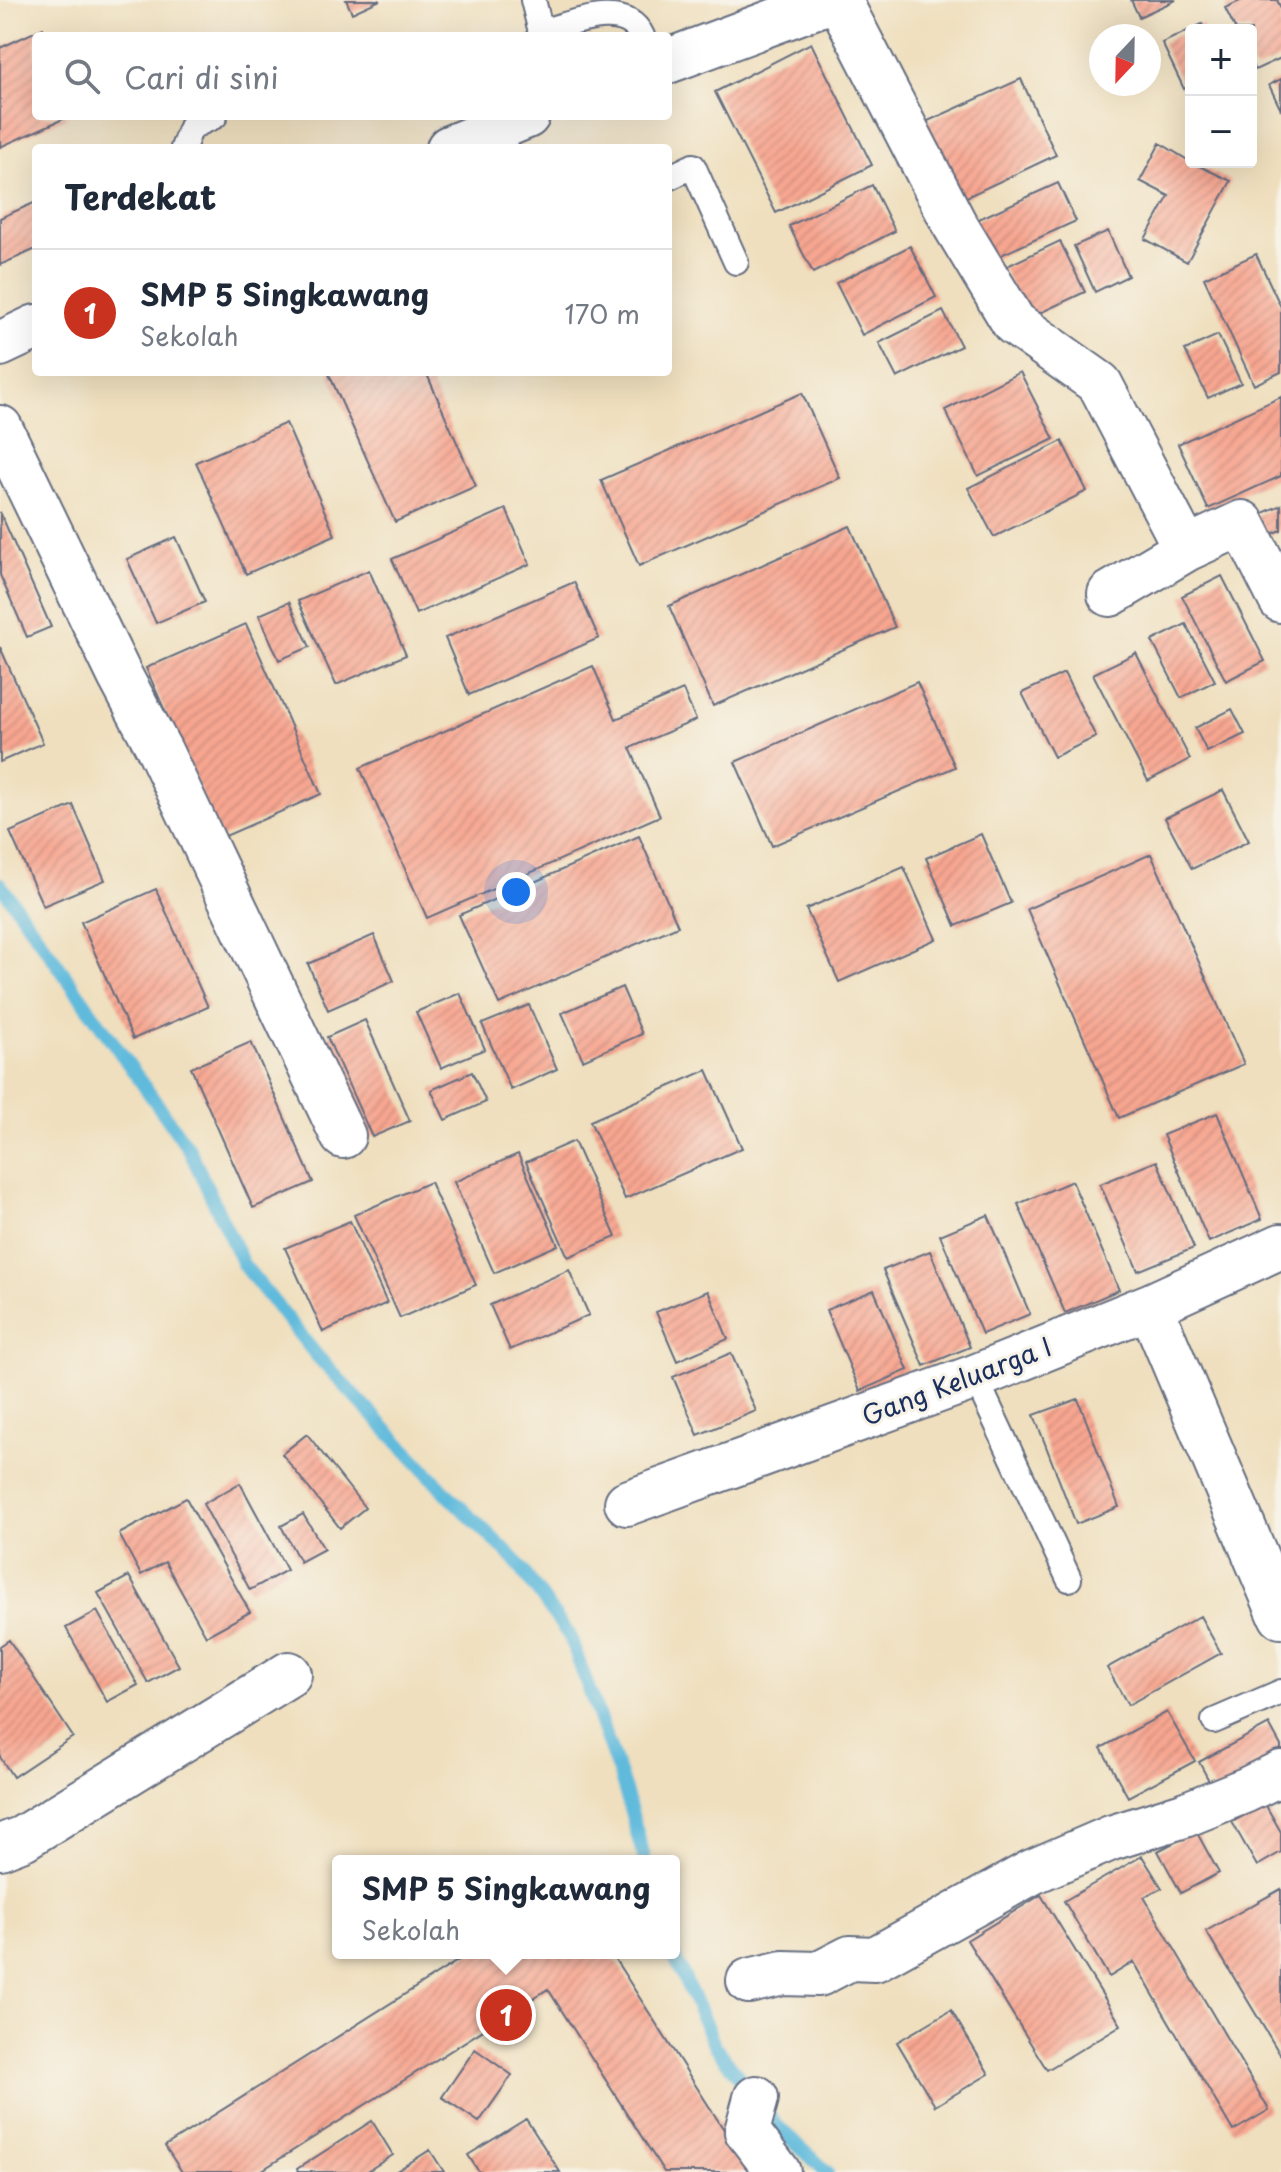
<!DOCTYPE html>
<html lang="id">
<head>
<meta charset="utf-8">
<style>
	:root { --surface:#fff; --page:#f2f2f3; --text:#1f2937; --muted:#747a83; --line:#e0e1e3; --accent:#c8321e }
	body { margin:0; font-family:"Playpen Sans",sans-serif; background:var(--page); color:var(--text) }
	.controls { position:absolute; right:24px; top:24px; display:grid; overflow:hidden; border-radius:8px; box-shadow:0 8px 32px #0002 }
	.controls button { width:72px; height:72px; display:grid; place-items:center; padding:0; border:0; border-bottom:2px solid var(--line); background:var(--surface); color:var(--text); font:40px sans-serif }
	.compass { position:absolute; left:1089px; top:24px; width:72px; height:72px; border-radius:50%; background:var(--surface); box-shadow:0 8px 32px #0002; rotate:202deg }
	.you { position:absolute; left:516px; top:892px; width:28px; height:28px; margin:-20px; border:6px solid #fff; border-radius:50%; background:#1a73e8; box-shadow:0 0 0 12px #1a73e833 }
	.badge { display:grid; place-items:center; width:52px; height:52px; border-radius:50%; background:var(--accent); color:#fff; font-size:26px; font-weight:700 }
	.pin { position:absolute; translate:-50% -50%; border:4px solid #fff; box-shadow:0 2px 8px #0006 }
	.popup { position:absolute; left:332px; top:1855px; width:348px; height:104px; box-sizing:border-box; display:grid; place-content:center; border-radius:8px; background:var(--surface); filter:drop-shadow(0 2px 6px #0005); font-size:26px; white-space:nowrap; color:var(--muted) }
	.popup b { font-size:30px; color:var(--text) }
	.popup::after { content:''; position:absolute; left:50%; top:100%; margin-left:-16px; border:16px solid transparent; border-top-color:var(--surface) }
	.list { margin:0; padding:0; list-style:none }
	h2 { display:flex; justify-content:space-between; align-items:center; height:104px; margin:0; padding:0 32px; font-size:34px }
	h2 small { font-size:26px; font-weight:400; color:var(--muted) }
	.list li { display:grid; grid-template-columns:52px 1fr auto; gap:24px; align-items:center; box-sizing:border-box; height:128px; padding:0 32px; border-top:2px solid var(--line) }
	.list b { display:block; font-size:30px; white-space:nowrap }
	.list p { margin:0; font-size:26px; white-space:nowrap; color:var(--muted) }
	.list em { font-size:26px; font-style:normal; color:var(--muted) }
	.icon { flex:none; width:44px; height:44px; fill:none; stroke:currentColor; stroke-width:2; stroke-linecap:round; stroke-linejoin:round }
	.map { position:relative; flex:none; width:1281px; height:2172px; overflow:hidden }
	.search { position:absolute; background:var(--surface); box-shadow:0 8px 32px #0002; left:32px; top:32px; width:640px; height:88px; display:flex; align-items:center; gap:20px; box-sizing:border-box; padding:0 28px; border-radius:8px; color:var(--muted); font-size:30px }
	.panel { position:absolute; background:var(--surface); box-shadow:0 8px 32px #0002; left:32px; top:144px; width:640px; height:232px; border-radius:8px }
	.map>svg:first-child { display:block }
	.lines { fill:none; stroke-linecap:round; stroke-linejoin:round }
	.stream { stroke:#5ebadc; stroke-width:14 }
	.building { fill:url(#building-hatch) }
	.lane-casing { stroke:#656d80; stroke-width:28 }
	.street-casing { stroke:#656d80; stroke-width:48 }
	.secondary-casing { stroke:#656d80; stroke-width:48 }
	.lane { stroke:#fff; stroke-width:24 }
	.street { stroke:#fff; stroke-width:44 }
	.secondary { stroke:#fff; stroke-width:44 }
	.labels { text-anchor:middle; stroke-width:6; stroke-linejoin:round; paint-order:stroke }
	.street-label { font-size:26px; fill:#1b2f5e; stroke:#f7f3e8 }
</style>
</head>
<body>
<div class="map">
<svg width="1281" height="2172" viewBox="0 0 1281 2172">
	<defs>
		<pattern id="building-hatch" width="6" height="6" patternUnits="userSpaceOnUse" patternTransform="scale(2)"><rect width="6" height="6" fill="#f7a690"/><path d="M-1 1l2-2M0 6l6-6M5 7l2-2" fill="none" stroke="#d38f7f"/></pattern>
	</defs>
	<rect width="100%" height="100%" fill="#f7f3e8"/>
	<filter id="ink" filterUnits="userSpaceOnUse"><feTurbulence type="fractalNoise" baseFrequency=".0125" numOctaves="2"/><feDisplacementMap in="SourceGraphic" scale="16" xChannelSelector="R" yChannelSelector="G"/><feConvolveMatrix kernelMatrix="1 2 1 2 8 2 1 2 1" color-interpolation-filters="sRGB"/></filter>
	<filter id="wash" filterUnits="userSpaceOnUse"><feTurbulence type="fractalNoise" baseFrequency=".006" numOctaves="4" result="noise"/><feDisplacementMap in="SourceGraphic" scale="32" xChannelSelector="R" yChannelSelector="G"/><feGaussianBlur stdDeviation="1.8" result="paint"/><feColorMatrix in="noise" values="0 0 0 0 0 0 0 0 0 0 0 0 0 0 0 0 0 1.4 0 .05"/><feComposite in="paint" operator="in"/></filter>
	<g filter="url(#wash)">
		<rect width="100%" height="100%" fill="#efdfbe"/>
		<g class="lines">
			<!-- stream -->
			<path class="stream" d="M0,884L189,1149L243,1264L317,1356L453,1500L515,1560L570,1637L624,1787L645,1861
				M673,1953L715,2046L776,2125L827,2172"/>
		</g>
		<g id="blocks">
			<!-- building -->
			<path class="building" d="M346,0H380L352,13Z
				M1131,0H1176L1139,17Z
				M1242,0H1277L1281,8V58L1255,70L1251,63V30H1236L1225,8Z
				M1202,24L1205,30H1191V85L1184,89L1162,43Z
				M43,28L47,36H36V116H70L0,147V48Z
				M811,43L872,165L776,213L715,92Z
				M1021,79L1056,155L956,202L919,125Z
				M1281,79V110L1269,85Z
				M1160,143L1191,162L1231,181L1187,262L1145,239L1169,196L1140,181Z
				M1058,183L1076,221L988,261L970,223Z
				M872,185L895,231L813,273L789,226Z
				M36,202V249L0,265V218Z
				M1108,231L1128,276L1095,292L1074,246Z
				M1060,241L1085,292L1027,319L1003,268Z
				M910,246L936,297L862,335L836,283Z
				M1256,254L1281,307V372L1254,385L1204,278Z
				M943,311L961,346L897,378L879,343Z
				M1218,335L1241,383L1208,398L1185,350Z
				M328,372H426L476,486L395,522Z
				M1020,372L1054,439L978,476L945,410Z
				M802,393L840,478L639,566L601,480Z
				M1281,397V476L1208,509L1178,444Z
				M286,423L335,535L246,574L196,462Z
				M1062,441L1087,491L994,537L968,488Z
				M1281,505V530L1266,537L1256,516Z
				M506,509L530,564L416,614L392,559Z
				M0,512L51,627L27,637L0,575Z
				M850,526L895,627L713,706L669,606Z
				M176,537L205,602L156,623L127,559Z
				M369,570L406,655L336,685L298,601Z
				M1222,576L1265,661L1226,681L1182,596Z
				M574,582L599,638L469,695L445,638Z
				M289,602L310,647L279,660L259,615Z
				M246,624L321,794L221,838L146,668Z
				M1186,624L1215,681L1181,698L1152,641Z
				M0,647L43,743L0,762Z
				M1136,653L1190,759L1148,781L1093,674Z
				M593,666L616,719L683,690L696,720L630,748L660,816L427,918L360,768Z
				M1064,673L1096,737L1054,757L1022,693Z
				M917,682L955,767L772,846L735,762Z
				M1232,709L1245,734L1207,752L1195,728Z
				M1223,790L1249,841L1192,869L1165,818Z
				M73,805L105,880L43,906L10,832Z
				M981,834L1011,903L956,926L926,858Z
				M639,836L678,926L499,1004L459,915Z
				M1151,854L1244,1064L1119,1118L1027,909Z
				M904,867L936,939L839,982L806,909Z
				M156,889L208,1007L133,1039L81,922Z
				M374,935L394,981L328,1010L308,964Z
				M622,987L642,1034L583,1060L562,1013Z
				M460,993L485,1049L441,1068L416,1012Z
				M529,1005L557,1069L511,1090L482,1024Z
				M365,1020L410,1121L372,1137L327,1037Z
				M251,1042L313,1182L253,1208L191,1068Z
				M707,1070L742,1148L625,1199L590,1121Z
				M472,1072L486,1102L445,1120L431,1090Z
				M1217,1113L1262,1219L1209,1242L1163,1135Z
				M574,1141L616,1237L568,1257L526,1162Z
				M518,1154L558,1245L494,1273L454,1182Z
				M1157,1161L1194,1248L1138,1271L1100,1184Z
				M1072,1181L1119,1290L1065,1313L1018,1204Z
				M430,1182L476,1285L400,1318L354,1215Z
				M988,1215L1030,1314L982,1334L940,1235Z
				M350,1221L387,1303L323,1332L285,1248Z
				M930,1251L970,1347L924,1366L883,1270Z
				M569,1270L589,1315L510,1350L490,1305Z
				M874,1290L908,1370L860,1391L826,1310Z
				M708,1291L728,1339L677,1361L656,1312Z
				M731,1353L756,1411L698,1435L673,1377Z
				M1078,1399L1119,1507L1076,1524L1034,1415Z
				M307,1434L365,1508L340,1528L282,1454Z
				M240,1483L287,1570L250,1590L203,1504Z
				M186,1498L250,1612L206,1636L165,1562L141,1575L119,1534Z
				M303,1514L324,1549L300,1562L281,1526Z
				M129,1576L179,1666L148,1683L98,1593Z
				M97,1611L138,1685L107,1702L66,1628Z
				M1200,1616L1221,1653L1128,1705L1107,1668Z
				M9,1640L73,1737L13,1777L0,1757V1646Z
				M1167,1712L1195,1761L1128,1797L1101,1748Z
				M1269,1724L1281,1746V1758L1216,1794L1199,1762Z
				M1265,1804L1281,1832V1852L1257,1866L1232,1822Z
				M1196,1831L1219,1873L1181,1893L1158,1851Z
				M1142,1856L1162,1888L1144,1897L1269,2110L1233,2131L1134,1962L1109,1977L1064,1901Z
				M1281,1889V2056L1206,1931Z
				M1041,1895L1121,2025L1047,2070L967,1940Z
				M470,1953H611L751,2172H664L548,1989L259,2172H182L165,2146Z
				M951,2010L989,2074L935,2106L897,2042Z
				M475,2049L512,2075L479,2122L442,2097Z
				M526,2119L560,2172H479L468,2155Z
				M372,2121L393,2155L366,2172H298L297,2169Z
				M430,2150L444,2172H395Z"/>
		</g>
	</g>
	<g filter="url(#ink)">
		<use href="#blocks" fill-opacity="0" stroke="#656d80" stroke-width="2"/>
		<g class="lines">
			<defs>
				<path id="lane" d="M533,0L541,32
					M539,36L541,32C571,24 625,0 642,36
					M183,148L191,127L215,116
					M668,178L693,166L736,262
					M975,1377L1069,1579
					M1214,1721L1281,1692"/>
				<path id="street" d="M839,0L955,225L1014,323L1100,384L1186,549L1242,523L1281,600
					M0,428L120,676L160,751L343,1136
					M1110,594L1186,549
					M1150,1306L1281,1616
					M627,1503L975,1377L1150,1306L1281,1246
					M0,1847L23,1838L289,1674
					M749,1981L783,1973L819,1974L850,1958L875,1959L1032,1872L1111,1838L1184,1815L1246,1790L1281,1773
					M756,2098L747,2131L778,2172"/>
				<path id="secondary" d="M668,61L832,0
					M449,148L527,116
					M0,344L36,327"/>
			</defs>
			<!-- lane casing -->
			<use href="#lane" class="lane-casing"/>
			<!-- street casing -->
			<use href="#street" class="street-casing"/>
			<!-- secondary casing -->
			<use href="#secondary" class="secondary-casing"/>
			<!-- lane -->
			<use href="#lane" class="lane"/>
			<!-- street -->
			<use href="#street" class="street"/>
			<!-- secondary -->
			<use href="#secondary" class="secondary"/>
		</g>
	</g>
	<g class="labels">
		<!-- street labels -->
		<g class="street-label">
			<text transform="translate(957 1382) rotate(-21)" y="9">Gang Keluarga I</text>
		</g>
	</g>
</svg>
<div class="controls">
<button>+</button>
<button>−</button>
</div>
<svg class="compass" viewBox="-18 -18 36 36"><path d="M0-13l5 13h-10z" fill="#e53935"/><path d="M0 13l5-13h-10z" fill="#747a83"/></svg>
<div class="you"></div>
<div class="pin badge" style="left:506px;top:2015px">1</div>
<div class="popup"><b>SMP 5 Singkawang</b>Sekolah</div>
<div class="search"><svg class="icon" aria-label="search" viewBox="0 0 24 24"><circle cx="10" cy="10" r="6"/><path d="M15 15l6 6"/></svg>Cari di sini</div>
<section class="panel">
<h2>Terdekat<small></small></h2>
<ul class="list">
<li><span class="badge">1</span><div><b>SMP 5 Singkawang</b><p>Sekolah</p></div><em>170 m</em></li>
</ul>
</section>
</div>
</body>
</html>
